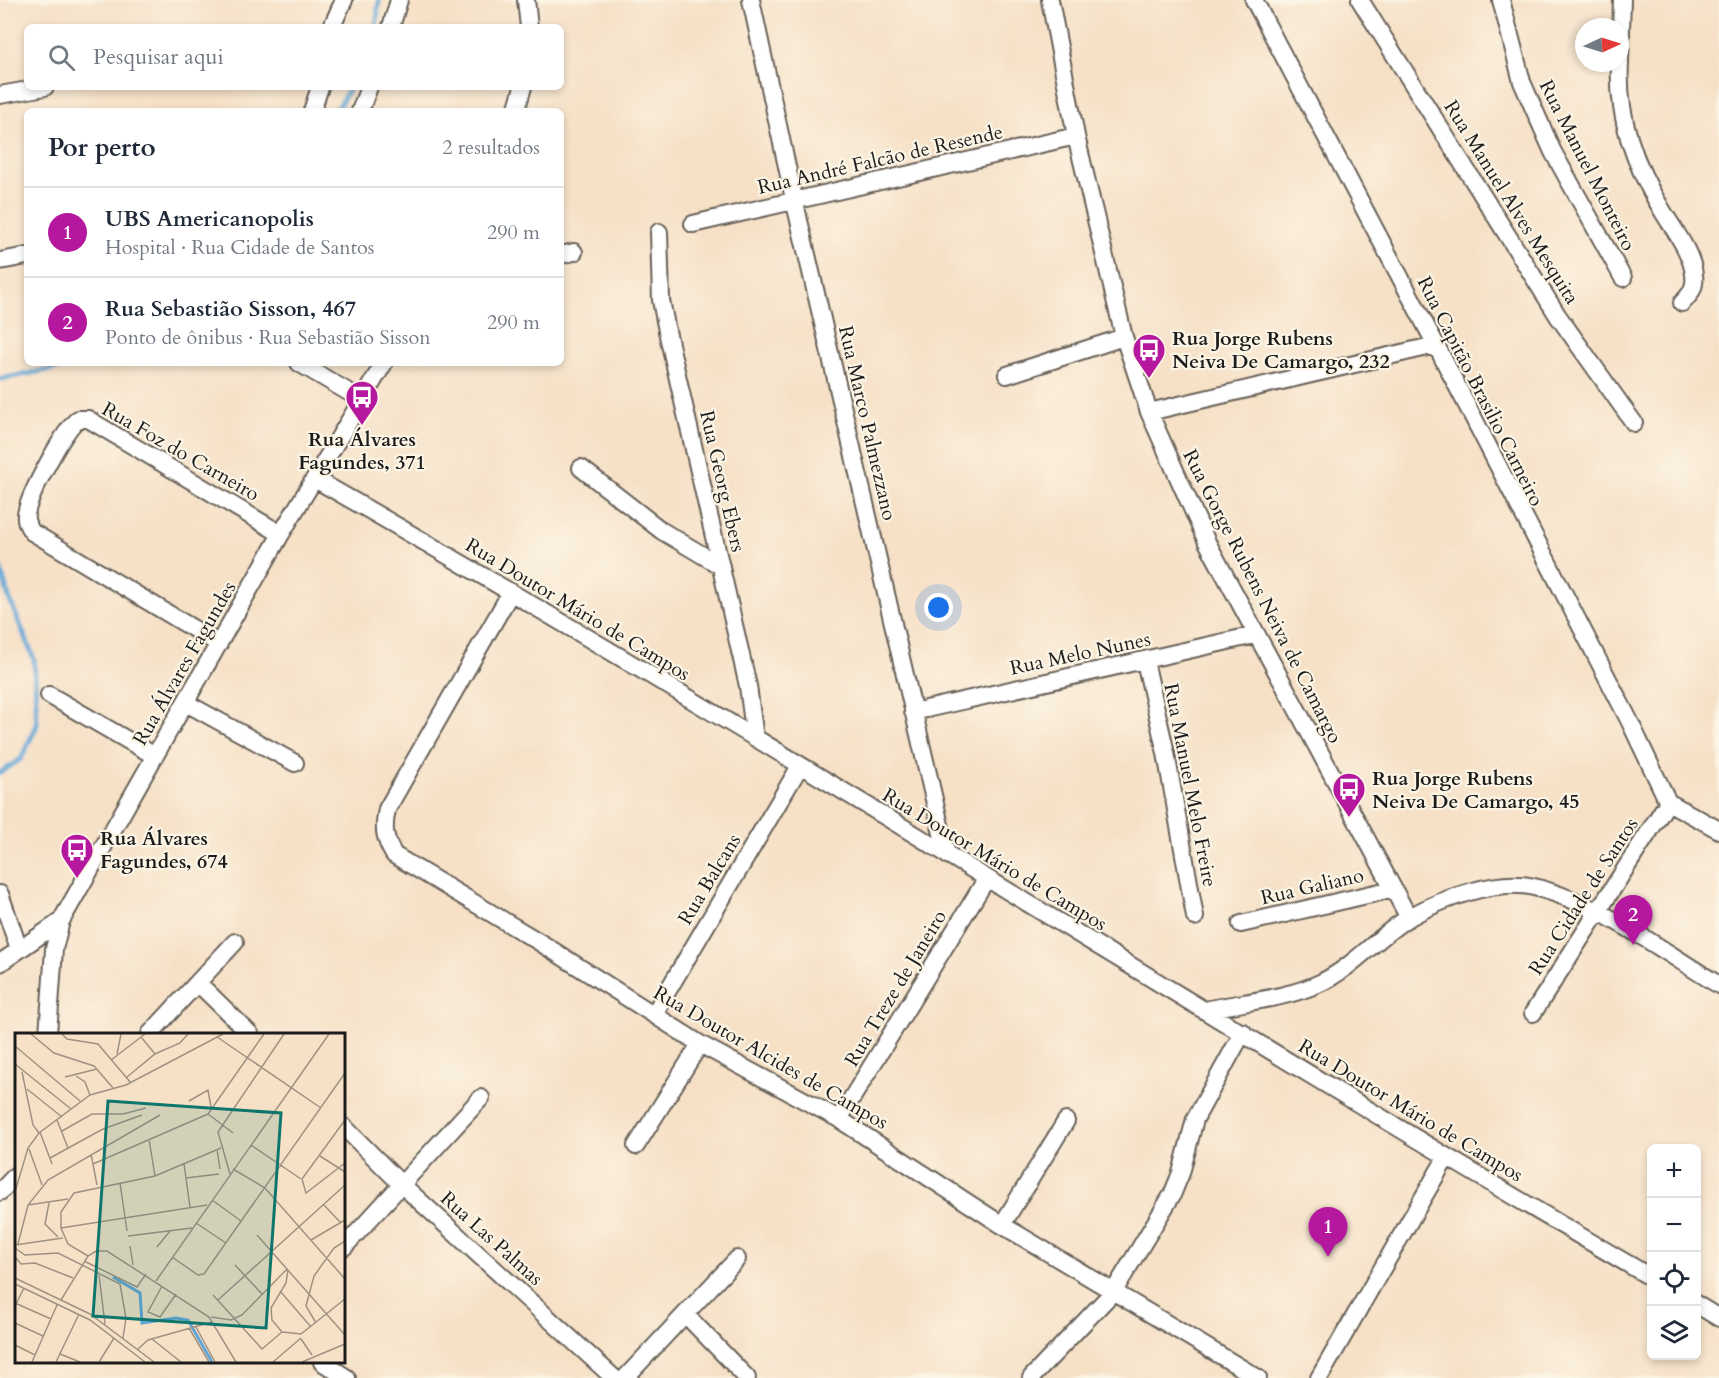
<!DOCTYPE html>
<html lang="pt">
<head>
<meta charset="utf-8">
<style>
	:root { --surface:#fff; --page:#f6f6f7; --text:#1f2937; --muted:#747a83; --line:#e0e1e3; --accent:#b5179e }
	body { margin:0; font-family:Cardo,serif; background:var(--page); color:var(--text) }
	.controls { position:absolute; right:18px; bottom:18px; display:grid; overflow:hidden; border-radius:9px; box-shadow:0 3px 9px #0003 }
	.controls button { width:54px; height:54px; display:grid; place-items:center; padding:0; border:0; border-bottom:2px solid var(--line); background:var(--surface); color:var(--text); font:30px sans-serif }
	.compass { position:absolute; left:1575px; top:18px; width:54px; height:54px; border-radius:50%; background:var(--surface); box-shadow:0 3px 9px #0003; rotate:86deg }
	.you { position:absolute; left:939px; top:608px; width:21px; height:21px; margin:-15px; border:4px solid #fff; border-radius:50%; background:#1a73e8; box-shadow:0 0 0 9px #1a73e833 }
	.badge { display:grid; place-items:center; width:39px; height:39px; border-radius:50%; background:var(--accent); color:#fff; font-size:20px; font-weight:700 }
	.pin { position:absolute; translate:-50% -50px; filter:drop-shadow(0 2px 3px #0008) }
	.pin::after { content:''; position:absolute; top:32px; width:21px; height:18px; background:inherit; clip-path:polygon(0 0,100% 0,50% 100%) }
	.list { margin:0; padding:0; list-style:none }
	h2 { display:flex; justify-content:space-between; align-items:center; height:78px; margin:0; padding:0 24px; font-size:26px }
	h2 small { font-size:20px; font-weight:400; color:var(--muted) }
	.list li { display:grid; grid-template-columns:39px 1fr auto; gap:18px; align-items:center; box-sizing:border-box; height:90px; padding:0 24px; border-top:2px solid var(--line) }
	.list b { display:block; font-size:22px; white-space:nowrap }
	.list p { margin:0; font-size:20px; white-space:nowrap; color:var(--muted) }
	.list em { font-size:20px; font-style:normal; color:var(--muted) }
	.icon { flex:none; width:33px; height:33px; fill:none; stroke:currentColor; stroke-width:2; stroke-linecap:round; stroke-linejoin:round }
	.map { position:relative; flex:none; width:1719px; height:1378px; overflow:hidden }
	.search { position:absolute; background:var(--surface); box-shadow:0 3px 9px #0003; left:24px; top:24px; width:540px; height:66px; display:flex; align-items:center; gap:15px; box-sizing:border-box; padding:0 21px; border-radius:9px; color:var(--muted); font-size:22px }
	.panel { position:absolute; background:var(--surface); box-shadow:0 3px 9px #0003; left:24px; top:108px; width:540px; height:258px; border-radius:9px }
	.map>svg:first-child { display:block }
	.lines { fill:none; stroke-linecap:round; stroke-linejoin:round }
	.stream { stroke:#62a6d7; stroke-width:5 }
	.minor-casing { stroke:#686158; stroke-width:20 }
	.minor { stroke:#fff; stroke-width:16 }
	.labels { text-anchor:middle; stroke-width:4.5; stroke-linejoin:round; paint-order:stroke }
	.street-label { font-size:20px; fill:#1c1c1c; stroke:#fcf5e5 }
	.poi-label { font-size:20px; font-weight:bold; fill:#1c1c1c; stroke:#fcf5e5; text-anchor:start }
	.inset-river { fill:none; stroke:#62a6d7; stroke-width:3 }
	.inset-road { fill:none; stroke:#9f9282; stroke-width:1.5 }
	.view { fill:#0f766e; fill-opacity:0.15; stroke:#0f766e; stroke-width:3 }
	.inset-edge { fill:none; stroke:#1c1c1c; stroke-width:3 }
</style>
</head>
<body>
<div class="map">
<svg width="1719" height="1378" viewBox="0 0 1719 1378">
	<rect width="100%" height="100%" fill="#fcf5e5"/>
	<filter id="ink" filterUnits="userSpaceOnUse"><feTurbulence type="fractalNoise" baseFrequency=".0167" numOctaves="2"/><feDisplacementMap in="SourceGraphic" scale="12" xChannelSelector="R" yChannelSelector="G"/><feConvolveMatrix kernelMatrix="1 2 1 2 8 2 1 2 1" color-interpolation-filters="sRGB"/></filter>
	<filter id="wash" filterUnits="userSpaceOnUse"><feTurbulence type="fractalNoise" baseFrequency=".008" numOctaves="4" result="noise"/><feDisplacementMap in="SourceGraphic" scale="24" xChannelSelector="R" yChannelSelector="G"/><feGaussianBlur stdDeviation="1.35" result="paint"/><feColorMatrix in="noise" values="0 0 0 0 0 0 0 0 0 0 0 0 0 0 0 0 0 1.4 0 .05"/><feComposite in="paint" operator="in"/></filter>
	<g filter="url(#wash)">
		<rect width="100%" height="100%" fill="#f6e0c6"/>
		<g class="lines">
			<!-- stream -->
			<path class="stream" d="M376,27L379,0
				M336,111L350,87
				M0,379L85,363
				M0,567L9,598L34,659L37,725L21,759L0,773"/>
		</g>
	</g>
	<g filter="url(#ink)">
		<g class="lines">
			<defs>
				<path id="minor" d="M526,0L529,27
					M751,0L794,199L947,855
					M1050,0L1076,136L1124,337L1149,412L1207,542L1409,918
					M1254,0L1436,345L1629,720L1668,802
					M1360,0L1558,316L1634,423
					M1501,0L1522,82L1553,152L1623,278
					M332,26L344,0
					M391,27L399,0
					M1620,61L1622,0
					M1620,63C1617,117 1634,164 1662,210C1673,229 1692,252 1694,275C1696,287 1690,295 1682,303
					M0,95L45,87
					M312,111L320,87
					M360,111L369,87
					M516,111L523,87
					M693,224L1076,136
					M659,232L661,300L667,331L748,686L755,738
					M561,255L574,252
					M0,261L27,256
					M299,363L362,400
					M1007,375L1124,337
					M1149,412L1436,345
					M581,468L662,531L721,566
					M315,479C766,736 1203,1016 1652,1278
					M511,592L387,809C383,828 384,838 394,855L541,943L700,1044L839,1119L1002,1225L1258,1378
					M219,644L32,532C27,525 24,519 27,510C31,492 64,430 78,419H88L281,534
					M1145,661L1166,753L1195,917
					M49,695L155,756
					M186,703L295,763
					M913,712L1255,635
					M1668,802L1719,830
					M0,894L19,949
					M1241,924L1393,889
					M0,963L61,921L281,534L384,363
					M198,983L250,1034
					M1205,1010C1242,1002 1286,999 1320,983C1354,967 1377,937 1408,918C1441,899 1497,878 1534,887C1601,904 1661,950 1719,985
					M1533,1013L1668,802
					M654,1014L800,766
					M48,1034L54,949L61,921
					M150,1034L235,942
					M839,1119L987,878
					M344,1127L401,1184L614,1378
					M636,1146L700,1044
					M0,1192L16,1175
					M1002,1225L1066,1121
					M344,1247L481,1098
					M1696,1304L1719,1318
					M685,1314L747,1378
					M322,1362L347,1378
					M625,1378L737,1259
					M1031,1378L1114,1291L1172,1195L1181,1173L1195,1119L1243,1032
					M1319,1378L1446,1158"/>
			</defs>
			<!-- minor casing -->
			<use href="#minor" class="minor-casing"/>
			<!-- minor -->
			<use href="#minor" class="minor"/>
		</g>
	</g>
	<!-- icons -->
	<defs>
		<symbol id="bus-pin" viewBox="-11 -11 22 30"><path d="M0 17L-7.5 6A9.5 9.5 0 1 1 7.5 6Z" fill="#b5179e" stroke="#fcf5e5"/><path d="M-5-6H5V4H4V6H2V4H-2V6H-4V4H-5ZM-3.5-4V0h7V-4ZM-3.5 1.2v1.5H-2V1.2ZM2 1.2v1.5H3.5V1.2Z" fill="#fff"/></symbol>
	</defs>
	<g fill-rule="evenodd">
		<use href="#bus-pin" x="1130" y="331" width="38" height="52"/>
		<use href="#bus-pin" x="343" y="378" width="38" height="52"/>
		<use href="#bus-pin" x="1330" y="770" width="38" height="52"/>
		<use href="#bus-pin" x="58" y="831" width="38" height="52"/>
	</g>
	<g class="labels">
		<!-- street labels -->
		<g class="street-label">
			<text transform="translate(880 159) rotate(-13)" y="7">Rua André Falcão de Resende</text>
			<text transform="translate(1588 165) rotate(63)" y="7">Rua Manuel Monteiro</text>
			<text transform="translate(1512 202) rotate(58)" y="7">Rua Manuel Alves Mesquita</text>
			<text transform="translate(1481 391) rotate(63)" y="7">Rua Capitão Brasilio Carneiro</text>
			<text transform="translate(868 423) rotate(77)" y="7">Rua Marco Palmezzano</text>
			<text transform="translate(181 451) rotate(30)" y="7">Rua Foz do Carneiro</text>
			<text transform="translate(723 481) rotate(77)" y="7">Rua Georg Ebers</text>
			<text transform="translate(1263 596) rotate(63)" y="7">Rua Gorge Rubens Neiva de Camargo</text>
			<text transform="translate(578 609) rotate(31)" y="7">Rua Doutor Mário de Campos</text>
			<text transform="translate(1080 653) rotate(-12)" y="7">Rua Melo Nunes</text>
			<text transform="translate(184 663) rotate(-60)" y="7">Rua Álvares Fagundes</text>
			<text transform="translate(1191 785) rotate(79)" y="7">Rua Manuel Melo Freire</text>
			<text transform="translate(995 859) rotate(31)" y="7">Rua Doutor Mário de Campos</text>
			<text transform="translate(709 879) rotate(-59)" y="7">Rua Balcans</text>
			<text transform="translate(1312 886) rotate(-13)" y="7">Rua Galiano</text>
			<text transform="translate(1583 896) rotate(-57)" y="7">Rua Cidade de Santos</text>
			<text transform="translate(895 988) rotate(-59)" y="7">Rua Treze de Janeiro</text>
			<text transform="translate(771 1057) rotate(30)" y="7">Rua Doutor Alcides de Campos</text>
			<text transform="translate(1411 1110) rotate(31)" y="7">Rua Doutor Mário de Campos</text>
			<text transform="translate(492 1238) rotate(42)" y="7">Rua Las Palmas</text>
		</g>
		<!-- poi labels -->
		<g class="poi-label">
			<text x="1172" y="345">Rua Jorge Rubens<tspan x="1172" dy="23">Neiva De Camargo, 232</tspan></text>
			<text x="362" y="446" text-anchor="middle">Rua Álvares<tspan x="362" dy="23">Fagundes, 371</tspan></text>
			<text x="1372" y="785">Rua Jorge Rubens<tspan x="1372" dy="23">Neiva De Camargo, 45</tspan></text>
			<text x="100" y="845">Rua Álvares<tspan x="100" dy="23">Fagundes, 674</tspan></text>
		</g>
	</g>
	<!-- overview -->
	<g transform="translate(15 1033)">
		<rect width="330" height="330" fill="#f6e0c6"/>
		<path class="inset-river" d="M98,244L125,260L127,290L161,285L173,287L197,329"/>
		<path class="inset-road" d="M16,1L39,20L79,33L98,55M47,1L52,6L83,11L116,50M126,4L140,21M202,4L306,75M0,13L65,68M102,21L106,1M96,27L130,1M0,31L56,76M7,39L18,92L24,100M61,43L70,49L75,62M50,44L82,36M112,44L140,21L165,10L173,1M12,56L47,84M174,68L193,57L196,74M193,81L249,1M193,81L218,100M42,87L53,115M47,98L77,81H108L131,75M25,99L37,131M134,106L140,143M236,112L286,146M14,116L27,152M202,116L205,136M76,121L82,152M305,123L330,139M35,125L88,96L127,82M78,131L193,81M169,131L175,174M218,136L250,155L330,246M215,141L203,99L269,1M171,145L204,141M287,146L330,87M287,146L291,160L330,130M105,150L112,198M0,159L13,115L24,100L75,62L111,52L208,1M197,167L226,188M34,170L30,191L43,204M308,171L326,190M13,172L53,166M181,190L211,210M46,195L192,172M242,202L330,302M113,203L177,195M296,207L330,187M3,211L13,172L33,147L145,82M0,212L48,205M115,213L118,232M142,214L155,198M0,215L10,222L43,220L105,251L111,285L108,305M73,223L53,211L46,195V179L59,160L140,143L206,115M0,224L6,231L20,230L58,245M157,224L183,242L189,241L330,40M69,228L122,254L131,241M220,232L247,261M273,237L271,250L256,275L257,287L267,299L286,301L330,266M84,242L90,291M0,245L75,281L139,329M141,248L314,1M0,251L75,287L130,329M147,253L133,279L145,284L161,261M265,258L296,294M198,262L247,316L267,299M46,267L73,223L81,218H92L194,284L221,329M203,267L330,152M0,270L36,286M0,273L9,255M196,284L216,287L227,282L272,236M0,290L28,303M301,290L291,273L299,243L319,215L330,208M181,294L200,329M174,295L194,329M137,306L166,329M286,306L297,322M0,312L20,322M123,316L133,307L197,289M45,321L65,329M17,329L42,272M41,329L64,281M84,329L99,305M258,329L286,305M287,329L330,311"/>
		<path class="view" d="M93,68L266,80L251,295L78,283Z"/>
		<rect width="330" height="330" class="inset-edge"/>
	</g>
</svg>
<div class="controls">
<button>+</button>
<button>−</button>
<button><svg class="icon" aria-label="locate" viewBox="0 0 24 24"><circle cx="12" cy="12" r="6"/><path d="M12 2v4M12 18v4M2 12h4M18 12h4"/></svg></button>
<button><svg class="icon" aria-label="layers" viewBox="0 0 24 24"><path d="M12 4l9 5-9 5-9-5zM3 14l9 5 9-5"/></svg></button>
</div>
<svg class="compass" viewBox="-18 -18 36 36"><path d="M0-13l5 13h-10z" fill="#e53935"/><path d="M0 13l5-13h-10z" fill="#747a83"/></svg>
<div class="you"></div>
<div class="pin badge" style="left:1328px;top:1257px">1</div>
<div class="pin badge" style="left:1633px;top:945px">2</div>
<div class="search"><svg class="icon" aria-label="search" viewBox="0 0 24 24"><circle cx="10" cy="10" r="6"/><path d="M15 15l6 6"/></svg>Pesquisar aqui</div>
<section class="panel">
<h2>Por perto<small>2 resultados</small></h2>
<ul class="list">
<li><span class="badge">1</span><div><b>UBS Americanopolis</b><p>Hospital · Rua Cidade de Santos</p></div><em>290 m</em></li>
<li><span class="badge">2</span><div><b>Rua Sebastião Sisson, 467</b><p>Ponto de ônibus · Rua Sebastião Sisson</p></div><em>290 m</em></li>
</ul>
</section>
</div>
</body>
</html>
